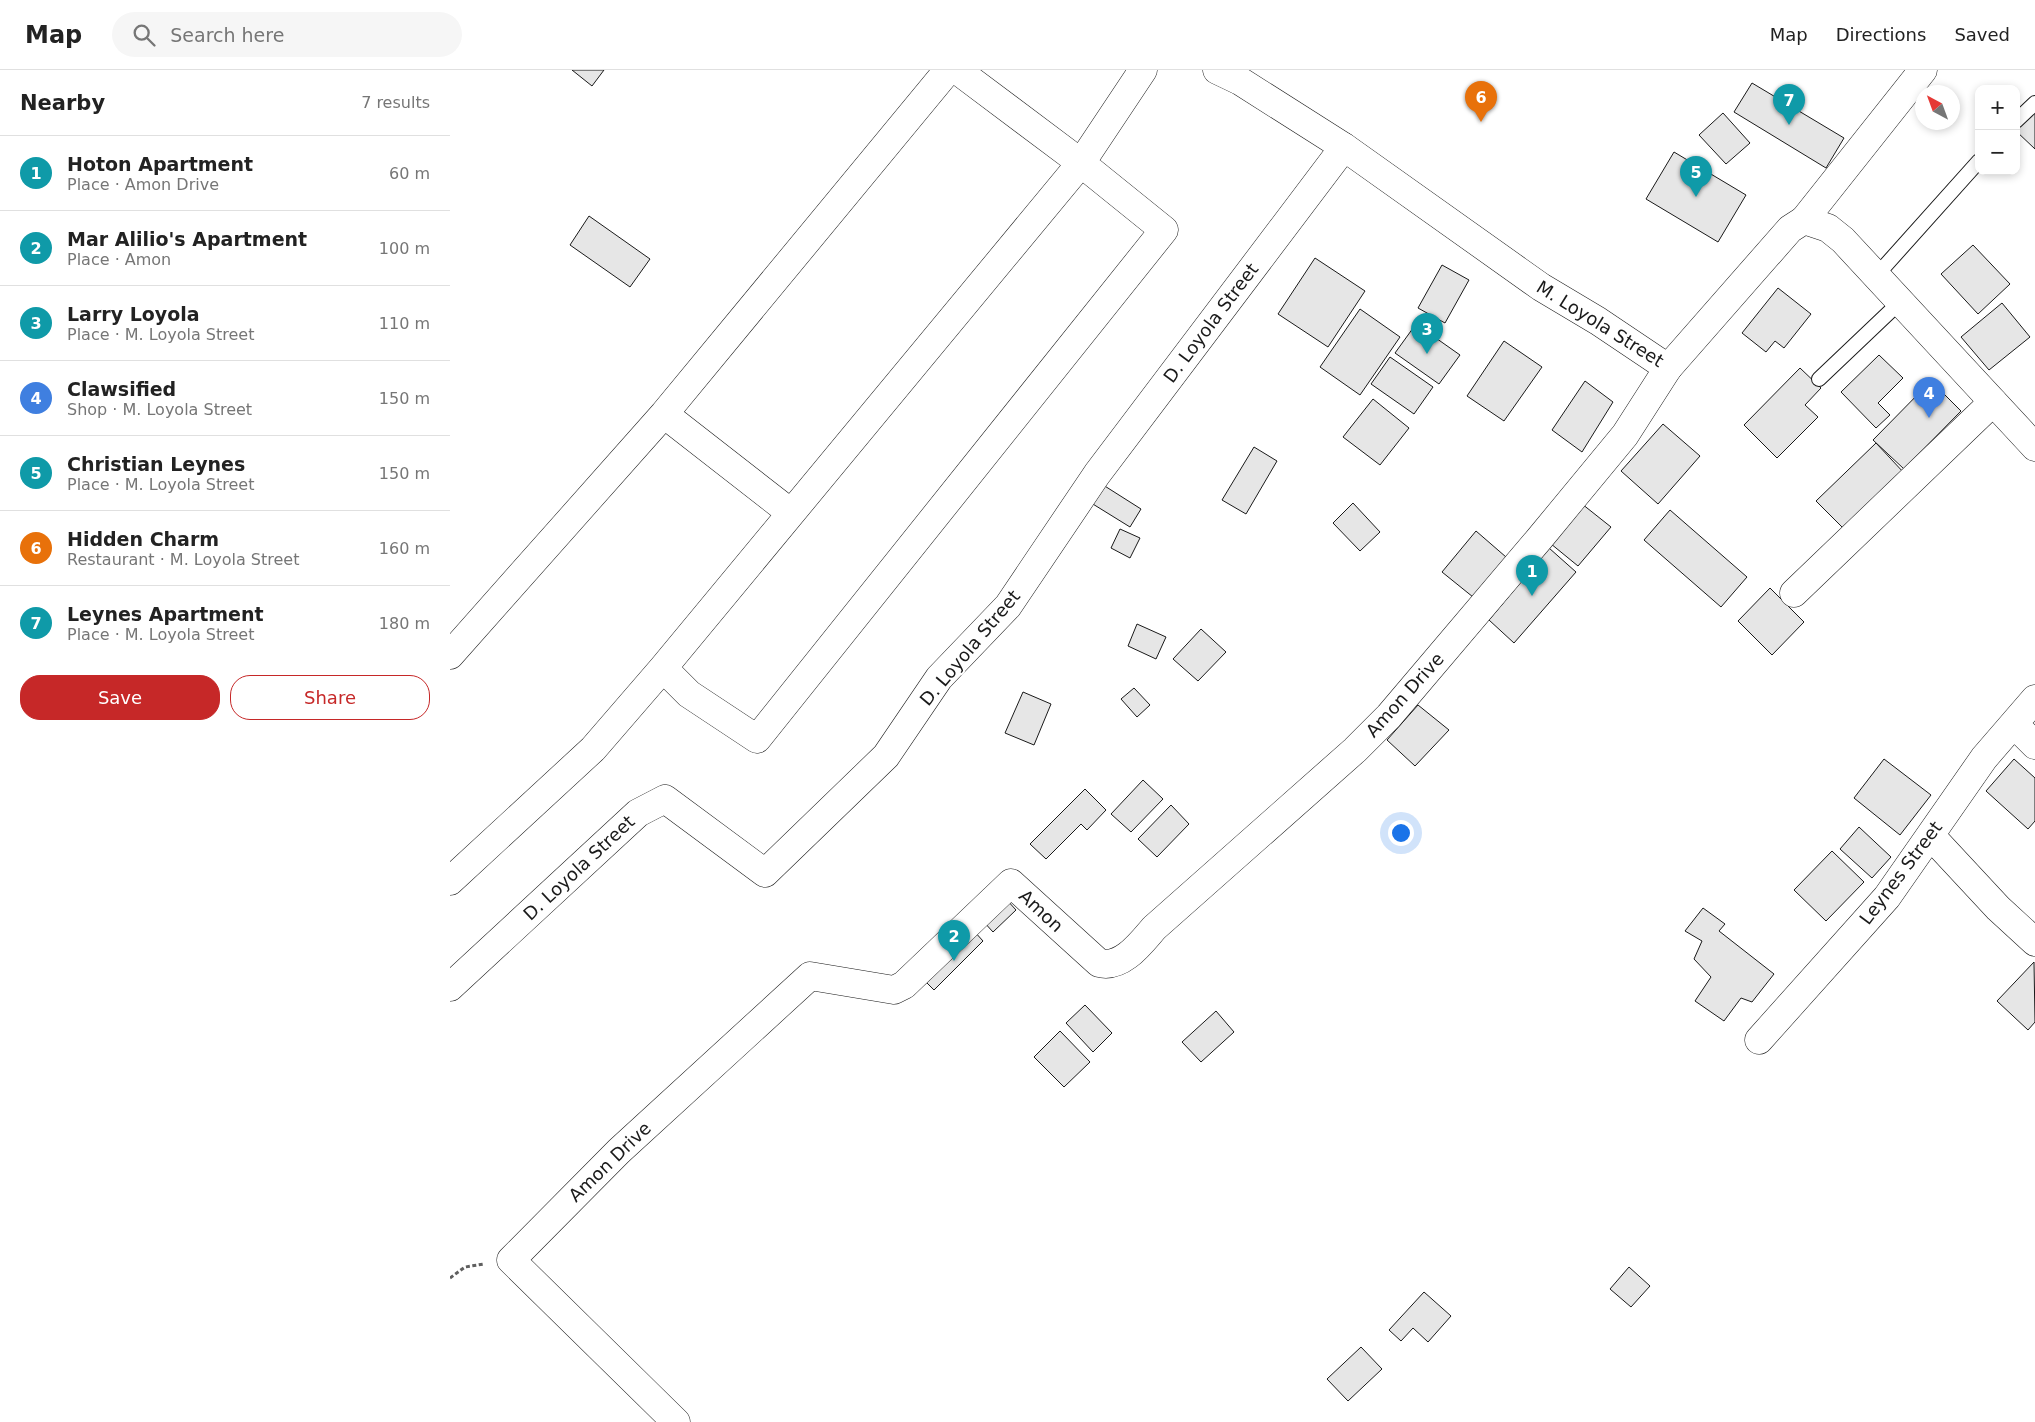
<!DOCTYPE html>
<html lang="en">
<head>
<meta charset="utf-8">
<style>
	:root { --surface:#fff; --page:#f6f6f6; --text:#222; --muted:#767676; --line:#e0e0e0; --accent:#c62828 }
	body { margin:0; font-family:"DejaVu Sans",sans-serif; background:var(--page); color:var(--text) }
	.controls { position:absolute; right:15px; top:15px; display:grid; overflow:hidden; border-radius:10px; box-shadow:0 2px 8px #0003 }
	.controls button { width:45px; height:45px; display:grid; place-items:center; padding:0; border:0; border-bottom:1px solid var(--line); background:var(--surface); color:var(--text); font:25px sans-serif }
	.compass { position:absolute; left:1465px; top:15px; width:45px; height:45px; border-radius:50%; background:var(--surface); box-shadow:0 2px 8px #0003; rotate:319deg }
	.you { position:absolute; left:950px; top:762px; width:18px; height:18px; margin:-12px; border:4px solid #fff; border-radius:50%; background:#1a73e8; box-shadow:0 0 0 8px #1a73e833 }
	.badge { display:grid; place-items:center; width:32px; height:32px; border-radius:50%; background:var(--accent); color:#fff; font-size:16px; font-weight:700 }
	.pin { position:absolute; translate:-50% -41px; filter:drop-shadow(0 1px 2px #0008) }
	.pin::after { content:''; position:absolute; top:26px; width:18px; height:15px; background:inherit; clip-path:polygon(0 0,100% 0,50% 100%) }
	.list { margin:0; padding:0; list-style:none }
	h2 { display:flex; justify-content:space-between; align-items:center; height:65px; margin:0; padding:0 20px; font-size:21px }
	h2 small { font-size:16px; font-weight:400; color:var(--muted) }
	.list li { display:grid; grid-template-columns:32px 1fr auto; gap:15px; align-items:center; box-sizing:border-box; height:75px; padding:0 20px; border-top:1px solid var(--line) }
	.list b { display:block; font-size:19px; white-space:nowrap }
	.list p { margin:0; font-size:16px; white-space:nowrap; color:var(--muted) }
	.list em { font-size:16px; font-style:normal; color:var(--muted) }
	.actions { display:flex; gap:10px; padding:15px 20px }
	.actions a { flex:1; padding:11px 0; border:1px solid var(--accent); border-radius:20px; text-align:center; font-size:18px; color:var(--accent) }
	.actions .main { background:var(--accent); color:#fff }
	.icon { flex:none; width:28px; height:28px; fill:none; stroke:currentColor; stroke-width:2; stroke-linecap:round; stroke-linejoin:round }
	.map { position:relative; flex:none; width:1585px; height:1352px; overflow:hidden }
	header { display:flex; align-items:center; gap:30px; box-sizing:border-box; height:70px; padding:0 25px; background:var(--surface); border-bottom:1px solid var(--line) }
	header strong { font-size:24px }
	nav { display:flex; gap:28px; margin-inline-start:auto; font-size:18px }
	.search { width:350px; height:45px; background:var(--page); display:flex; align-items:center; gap:12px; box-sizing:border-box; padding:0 18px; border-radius:28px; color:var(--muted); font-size:19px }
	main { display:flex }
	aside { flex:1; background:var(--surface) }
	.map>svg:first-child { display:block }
	.building { fill:#e6e6e6; stroke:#1a1a1a }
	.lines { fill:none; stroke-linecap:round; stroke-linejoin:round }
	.service-casing { stroke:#1a1a1a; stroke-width:16 }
	.minor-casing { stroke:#1a1a1a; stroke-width:29 }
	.tertiary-casing { stroke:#1a1a1a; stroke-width:29 }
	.path { stroke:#5f5f5f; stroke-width:3; stroke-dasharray:4 2.5; stroke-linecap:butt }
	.service { stroke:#fff; stroke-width:14 }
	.minor { stroke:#fff; stroke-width:28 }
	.tertiary { stroke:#fff; stroke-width:28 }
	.labels { text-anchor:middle; stroke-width:4; stroke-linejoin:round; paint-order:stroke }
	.street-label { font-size:18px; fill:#1a1a1a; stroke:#fff }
</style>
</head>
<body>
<header>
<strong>Map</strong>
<div class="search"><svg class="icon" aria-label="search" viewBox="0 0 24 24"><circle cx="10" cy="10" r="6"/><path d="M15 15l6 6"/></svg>Search here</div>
<nav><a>Map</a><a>Directions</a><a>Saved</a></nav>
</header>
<main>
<aside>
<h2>Nearby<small>7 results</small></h2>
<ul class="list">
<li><span class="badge" style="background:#0f9aa8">1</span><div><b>Hoton Apartment</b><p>Place · Amon Drive</p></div><em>60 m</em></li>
<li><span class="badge" style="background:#0f9aa8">2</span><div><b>Mar Alilio's Apartment</b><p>Place · Amon</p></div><em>100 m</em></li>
<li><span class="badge" style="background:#0f9aa8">3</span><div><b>Larry Loyola</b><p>Place · M. Loyola Street</p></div><em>110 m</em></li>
<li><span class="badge" style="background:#3f7fe0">4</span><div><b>Clawsified</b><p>Shop · M. Loyola Street</p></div><em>150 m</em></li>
<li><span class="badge" style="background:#0f9aa8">5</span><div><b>Christian Leynes</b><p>Place · M. Loyola Street</p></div><em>150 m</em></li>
<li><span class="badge" style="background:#e8710a">6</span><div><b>Hidden Charm</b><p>Restaurant · M. Loyola Street</p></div><em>160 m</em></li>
<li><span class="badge" style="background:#0f9aa8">7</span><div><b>Leynes Apartment</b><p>Place · M. Loyola Street</p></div><em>180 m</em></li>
</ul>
<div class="actions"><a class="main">Save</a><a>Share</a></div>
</aside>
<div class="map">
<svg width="1585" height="1352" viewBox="0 0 1585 1352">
	<rect width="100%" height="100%" fill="#fff"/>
	<!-- building -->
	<path class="building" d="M122,0H154L142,16Z
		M1302,13L1394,68L1376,98L1284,42Z
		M1585,39V79L1566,61V58Z
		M1273,43L1300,73L1276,94L1249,65Z
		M1224,82L1296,125L1268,172L1196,129Z
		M139,146L200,189L180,217L120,175Z
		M1523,175L1560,214L1528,244L1491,204Z
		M865,188L915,221L878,277L828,244Z
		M992,195L1019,210L995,253L968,238Z
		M1328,218L1361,244L1334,278L1325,271L1316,282L1292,263Z
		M1552,233L1580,267L1539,300L1511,267Z
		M910,239L950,267L910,325L870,297Z
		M966,254L1010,285L989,314L945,283Z
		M1054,271L1092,297L1054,351L1017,326Z
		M1429,285L1453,308L1428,333L1440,345L1426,358L1391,322Z
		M940,287L983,317L964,344L921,314Z
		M1350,298L1371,318L1355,335L1368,347L1327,388L1294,355Z
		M1135,311L1163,332L1132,382L1102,360Z
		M1481,311L1511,341L1454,399L1423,370Z
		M923,329L959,358L930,395L893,367Z
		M1213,354L1250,386L1208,434L1171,401Z
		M1426,373L1455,404L1396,461L1366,431Z
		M804,377L827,391L796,444L772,430Z
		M650,413L691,439L680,457L638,431Z
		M1127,430L1161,457L1128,496L1095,469Z
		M903,433L930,462L910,481L883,453Z
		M1220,440L1297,507L1271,537L1194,470Z
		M670,459L690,468L680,488L661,478Z
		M1026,461L1056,487L1023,527L992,502Z
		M1099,478L1126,502L1064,573L1039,550Z
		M1320,518L1354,552L1322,585L1288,551Z
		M687,554L716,567L706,589L678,576Z
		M751,559L776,582L748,611L723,589Z
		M684,618L700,635L687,647L671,629Z
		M573,622L601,634L584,675L555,663Z
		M968,635L999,660L965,696L937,670Z
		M1434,689L1481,725L1450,765L1404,728Z
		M1564,689L1585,708V751L1578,759L1536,721Z
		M693,710L713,729L681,762L661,744Z
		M635,719L656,740L637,760L631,754L596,789L580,774Z
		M721,735L739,754L707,787L688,769Z
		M1409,757L1441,787L1422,808L1390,779Z
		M1382,781L1414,812L1376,851L1344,820Z
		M556,829L566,840L543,862L533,851Z
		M1253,838L1275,854L1269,861L1324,904L1302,932L1291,928L1274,951L1245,931L1261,907L1244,889L1252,871L1235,861Z
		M524,861L533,871L484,920L474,910Z
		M1584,892L1585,952L1578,960L1547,931Z
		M635,935L662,963L643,982L616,953Z
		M766,941L784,962L751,992L732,972Z
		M610,961L640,992L614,1017L584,987Z
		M1179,1197L1200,1216L1181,1237L1160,1219Z
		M974,1222L1001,1246L978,1272L963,1258L951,1271L939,1260Z
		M911,1277L932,1299L898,1331L877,1309Z"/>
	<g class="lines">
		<defs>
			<path id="service" d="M1566,51L1585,33
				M1426,206L1529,91
				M1369,309L1450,232"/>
			<path id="minor" d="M1354,150L1473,0
				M214,344L341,443
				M1344,523L1543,332
				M0,585L214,344L498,0
				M213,598L239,624L307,669L714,160L631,93L507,0
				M1564,654L1585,675
				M1481,766L1548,838L1585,872
				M0,811L143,679L213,598L631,93L693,0
				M0,917L188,743L215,729L315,803L436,686L489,608L558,536L647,404L894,77
				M1309,970L1437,827L1534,688L1585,629
				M226,1352L61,1190L169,1081L360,906L444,920L454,915L561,813L649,893C672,899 691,873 704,858L905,680L939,646L1090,468L1175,365L1218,298"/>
			<path id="tertiary" d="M767,0L790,11L894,77L1091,217L1148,251L1218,298L1340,159L1354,150L1378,158L1393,170L1585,377"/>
		</defs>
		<!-- service casing -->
		<use href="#service" class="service-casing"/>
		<!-- minor casing -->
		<use href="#minor" class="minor-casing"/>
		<!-- tertiary casing -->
		<use href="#tertiary" class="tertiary-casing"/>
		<!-- path -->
		<path class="path" d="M0,1208L15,1197L34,1194"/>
		<!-- service -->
		<use href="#service" class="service"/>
		<!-- minor -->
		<use href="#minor" class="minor"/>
		<!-- tertiary -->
		<use href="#tertiary" class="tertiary"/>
	</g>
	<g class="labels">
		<!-- street labels -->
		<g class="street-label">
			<text transform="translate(761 253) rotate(-53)" y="6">D. Loyola Street</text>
			<text transform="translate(1150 254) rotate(32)" y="6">M. Loyola Street</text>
			<text transform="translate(520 578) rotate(-50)" y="6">D. Loyola Street</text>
			<text transform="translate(955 625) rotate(-48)" y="6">Amon Drive</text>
			<text transform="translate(129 798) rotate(-43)" y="6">D. Loyola Street</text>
			<text transform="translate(1451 803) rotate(-53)" y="6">Leynes Street</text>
			<text transform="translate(591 841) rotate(43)" y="6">Amon</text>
			<text transform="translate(160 1092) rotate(-44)" y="6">Amon Drive</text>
		</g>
	</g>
</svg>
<div class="controls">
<button>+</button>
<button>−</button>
</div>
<svg class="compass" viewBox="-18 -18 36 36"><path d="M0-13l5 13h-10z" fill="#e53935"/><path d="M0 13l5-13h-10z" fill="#767676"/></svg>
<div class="you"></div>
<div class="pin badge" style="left:1082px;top:526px;background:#0f9aa8">1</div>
<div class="pin badge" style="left:504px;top:891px;background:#0f9aa8">2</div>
<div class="pin badge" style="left:977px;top:284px;background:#0f9aa8">3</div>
<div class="pin badge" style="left:1479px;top:348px;background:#3f7fe0">4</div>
<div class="pin badge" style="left:1246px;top:127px;background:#0f9aa8">5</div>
<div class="pin badge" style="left:1031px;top:52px;background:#e8710a">6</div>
<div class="pin badge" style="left:1339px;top:55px;background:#0f9aa8">7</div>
</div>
</main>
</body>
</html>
